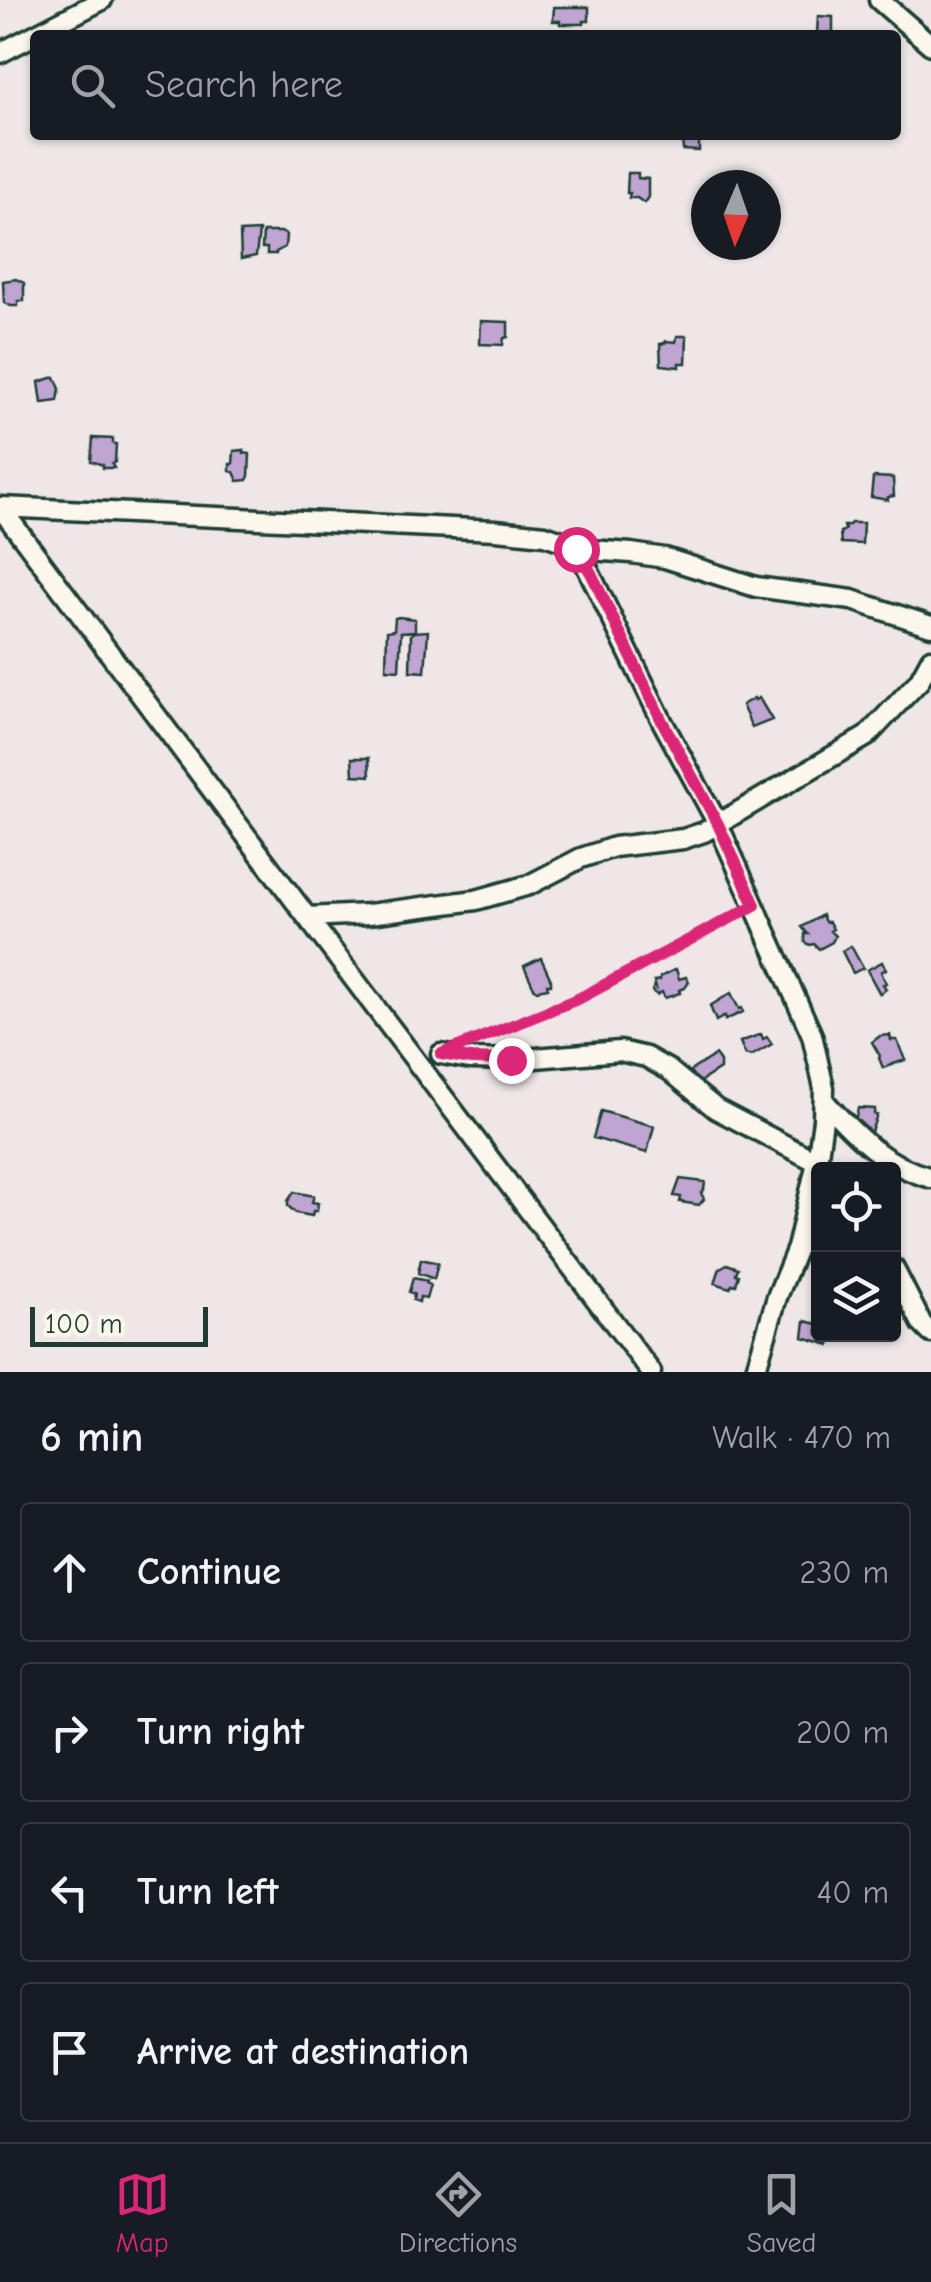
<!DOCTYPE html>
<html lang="en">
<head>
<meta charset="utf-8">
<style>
	:root { --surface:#171b24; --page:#20242c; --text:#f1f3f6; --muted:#9ea1a6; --line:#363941; --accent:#db2777 }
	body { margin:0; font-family:"Comic Neue",sans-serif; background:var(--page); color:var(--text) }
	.controls { position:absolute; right:30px; bottom:30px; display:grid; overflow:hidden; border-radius:10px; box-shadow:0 2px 8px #0004 }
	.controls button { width:90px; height:90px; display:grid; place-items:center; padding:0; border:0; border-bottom:2px solid var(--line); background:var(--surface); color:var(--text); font:50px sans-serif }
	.compass { position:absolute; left:691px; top:170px; width:90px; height:90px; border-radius:50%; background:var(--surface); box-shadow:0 2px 8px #0004; rotate:182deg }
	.scale { position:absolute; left:30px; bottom:25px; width:178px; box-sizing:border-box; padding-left:10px; border:5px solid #1f3d34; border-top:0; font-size:28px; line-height:35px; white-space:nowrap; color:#1f3d34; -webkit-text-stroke:8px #fbf7ec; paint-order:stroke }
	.stop { position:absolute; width:30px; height:30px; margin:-22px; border:8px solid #db2777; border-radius:50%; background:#fff }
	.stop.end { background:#db2777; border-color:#fff; box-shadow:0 2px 10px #0008 }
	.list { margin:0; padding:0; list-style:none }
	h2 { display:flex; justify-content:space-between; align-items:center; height:130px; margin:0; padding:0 40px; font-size:42px }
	h2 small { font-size:32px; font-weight:400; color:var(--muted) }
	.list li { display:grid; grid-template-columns:65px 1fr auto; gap:30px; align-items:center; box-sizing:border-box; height:140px; margin:0 20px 20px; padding:0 20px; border:2px solid var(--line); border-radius:10px }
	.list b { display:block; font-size:38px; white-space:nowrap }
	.list em { font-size:32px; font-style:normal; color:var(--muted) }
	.icon { flex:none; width:55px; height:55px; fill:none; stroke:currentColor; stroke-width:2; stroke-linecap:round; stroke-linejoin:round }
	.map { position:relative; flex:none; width:931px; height:1372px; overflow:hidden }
	.search { position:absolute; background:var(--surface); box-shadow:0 2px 8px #0004; left:30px; right:30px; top:30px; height:110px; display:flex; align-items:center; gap:25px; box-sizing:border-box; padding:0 35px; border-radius:10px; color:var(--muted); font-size:38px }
	.sheet { height:770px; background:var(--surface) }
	nav { display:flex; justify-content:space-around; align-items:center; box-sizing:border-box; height:140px; border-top:2px solid var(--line); background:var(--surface); font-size:28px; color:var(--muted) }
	nav a { display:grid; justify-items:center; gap:5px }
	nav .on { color:var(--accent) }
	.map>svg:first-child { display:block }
	.building { fill:#c0a5d2; stroke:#1f3d34; stroke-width:2.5 }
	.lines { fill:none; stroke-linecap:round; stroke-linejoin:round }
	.minor-casing { stroke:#1f3d34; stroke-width:25 }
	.path { stroke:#1f3d34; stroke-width:2.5; stroke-dasharray:2.5 8; stroke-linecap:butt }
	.minor { stroke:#fbf7ec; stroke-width:18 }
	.route { stroke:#db2777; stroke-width:12 }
</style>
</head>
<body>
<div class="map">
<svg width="931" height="1372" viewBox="0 0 931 1372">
	<rect width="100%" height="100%" fill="#efe7e7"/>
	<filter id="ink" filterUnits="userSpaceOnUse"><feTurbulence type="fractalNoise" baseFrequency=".01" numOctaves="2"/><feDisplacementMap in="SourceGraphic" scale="20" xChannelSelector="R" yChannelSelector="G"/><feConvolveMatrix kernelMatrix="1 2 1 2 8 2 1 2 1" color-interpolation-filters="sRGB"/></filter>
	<g filter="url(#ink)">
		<!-- building -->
		<path class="building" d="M554,7H589V21H584V24H560V21H553Z
			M818,16L833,17V32L817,34Z
			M680,135H699V151L683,150L682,136Z
			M628,173H638V178L648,179V197L644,203L637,198H629L630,193H627Z
			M259,231L256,256L241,259L240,232Z
			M263,232H281L286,235L285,247L276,252V254H267V248H262Z
			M16,279L24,283V301H18V306H11L4,303L3,281Z
			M481,321L508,322V337L504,338L503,345L480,344Z
			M677,336H687L686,363H679V367L661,365L660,344L665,343L666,341L676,342Z
			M55,377L60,389L58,401L42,403L39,382Z
			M93,438L113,439V443L116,444L115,462L112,464L114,468H103V465L91,461Z
			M244,450V453L250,454L249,476L247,480L238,481L234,472L230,471V464H233L234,451Z
			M875,477L893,478L894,496L888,497V500L871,497L873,478Z
			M851,523H863L862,544L841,543L840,532L845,530L844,526H848Z
			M399,617L415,619V631L401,632L399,670L386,669L387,631L394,630L395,618Z
			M428,631L425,672L410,671L411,635L414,632Z
			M754,698L755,700L759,698L772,720L752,728L742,705Z
			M352,758H369L370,776L353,775Z
			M822,915L825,922H829L833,929L830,931L835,936L832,942L819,949L814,944L810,945L805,942V934H808L802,927Z
			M851,946L863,968L853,973L842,951Z
			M541,958L551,980V984H547L548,988L537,990L534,988L524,966Z
			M882,962L886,969L881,972L886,983L883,984L886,989L880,994L867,970Z
			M676,969L679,979L686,977L689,982L685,988L679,990L680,993L665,998L662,992L657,995L652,991L654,986L656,988L654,981L660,980V977Z
			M731,993L739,1009L742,1008L743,1012L725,1020V1016L716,1021L710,1006Z
			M761,1034L763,1039L767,1037L772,1044L751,1056L745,1054L740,1042Z
			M890,1035L891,1040H897L905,1060L883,1068L879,1058L880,1056L872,1042L880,1036Z
			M715,1055L720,1062V1069L698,1083L690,1071Z
			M858,1108L875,1109L874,1114L877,1115L868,1140L855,1121Z
			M601,1111L654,1126L647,1153L593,1138Z
			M680,1179L705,1182L704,1190L701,1193L704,1199L699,1205L680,1202L681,1197L674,1196Z
			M294,1192L314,1196L312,1202L318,1203L317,1211H313L312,1216L296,1213L288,1206V1201Z
			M421,1259L438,1263L434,1279L418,1273Z
			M727,1264L738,1268L736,1274L739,1275L736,1285L732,1284L730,1288L715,1283L720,1268Z
			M413,1278L427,1281L426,1283L430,1285L426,1299L420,1297L419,1302L413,1300L414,1294L409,1292Z
			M805,1321L818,1324V1334H830L832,1336L830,1345L803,1337Z"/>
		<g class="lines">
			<defs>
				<path id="minor" d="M879,0L931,45
					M0,53L102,0
					M0,507L307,917L651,1372
					M1,507L496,530L545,535L568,543L580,553L662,721L718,824L812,1035L824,1088L823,1120L817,1162L797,1248L777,1297L755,1372
					M577,549L631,553L665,558L756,587L852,600L931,626
					M307,917L369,914L476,900L529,885L581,858L614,847L683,839L704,832L867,736L919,681L931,659
					M441,1054L471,1059L511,1060L620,1051L646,1057L669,1070L716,1109L817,1162
					M824,1101C856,1136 883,1165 931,1178
					M894,1269L922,1324L931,1333"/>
			</defs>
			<!-- minor casing -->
			<use href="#minor" class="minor-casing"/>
			<!-- path -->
			<path class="path" d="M470,1042L580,998L742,912"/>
			<!-- minor -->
			<use href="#minor" class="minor"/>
		</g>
	</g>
	<g class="lines" filter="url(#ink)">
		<!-- route -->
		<path class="route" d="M511,1060L471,1059L441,1054L580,998L755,905L718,824L662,721L591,573L576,549"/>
	</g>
</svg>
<div class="controls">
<button><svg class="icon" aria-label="locate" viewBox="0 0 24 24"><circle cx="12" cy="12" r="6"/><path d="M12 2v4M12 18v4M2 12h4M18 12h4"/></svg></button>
<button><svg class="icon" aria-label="layers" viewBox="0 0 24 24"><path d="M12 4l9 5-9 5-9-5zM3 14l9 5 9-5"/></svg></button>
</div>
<svg class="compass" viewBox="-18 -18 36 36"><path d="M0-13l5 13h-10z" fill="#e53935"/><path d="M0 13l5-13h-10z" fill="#9ea1a6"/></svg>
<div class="scale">100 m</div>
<div class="stop" style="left:576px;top:549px"></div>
<div class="stop end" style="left:511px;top:1060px"></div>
<div class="search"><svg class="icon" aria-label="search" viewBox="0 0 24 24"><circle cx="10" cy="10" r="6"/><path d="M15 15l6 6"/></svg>Search here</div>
</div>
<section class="sheet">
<h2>6 min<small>Walk · 470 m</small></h2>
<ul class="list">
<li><svg class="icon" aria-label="ahead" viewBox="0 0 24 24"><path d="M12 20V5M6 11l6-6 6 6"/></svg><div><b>Continue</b></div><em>230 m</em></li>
<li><svg class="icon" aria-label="right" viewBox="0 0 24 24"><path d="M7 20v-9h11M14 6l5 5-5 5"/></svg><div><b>Turn right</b></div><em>200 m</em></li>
<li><svg class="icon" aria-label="left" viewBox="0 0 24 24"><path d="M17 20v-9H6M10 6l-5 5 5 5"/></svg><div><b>Turn left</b></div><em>40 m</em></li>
<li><svg class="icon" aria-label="arrive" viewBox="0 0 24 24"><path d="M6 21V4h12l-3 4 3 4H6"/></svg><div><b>Arrive at destination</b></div></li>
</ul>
</section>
<nav>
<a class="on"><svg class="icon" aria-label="map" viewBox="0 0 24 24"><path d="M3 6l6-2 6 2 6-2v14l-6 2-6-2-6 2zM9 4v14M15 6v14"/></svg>Map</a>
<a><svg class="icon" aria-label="directions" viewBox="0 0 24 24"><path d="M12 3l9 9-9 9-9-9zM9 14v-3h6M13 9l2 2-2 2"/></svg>Directions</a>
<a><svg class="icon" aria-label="saved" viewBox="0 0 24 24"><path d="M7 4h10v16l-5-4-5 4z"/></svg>Saved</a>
</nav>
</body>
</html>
